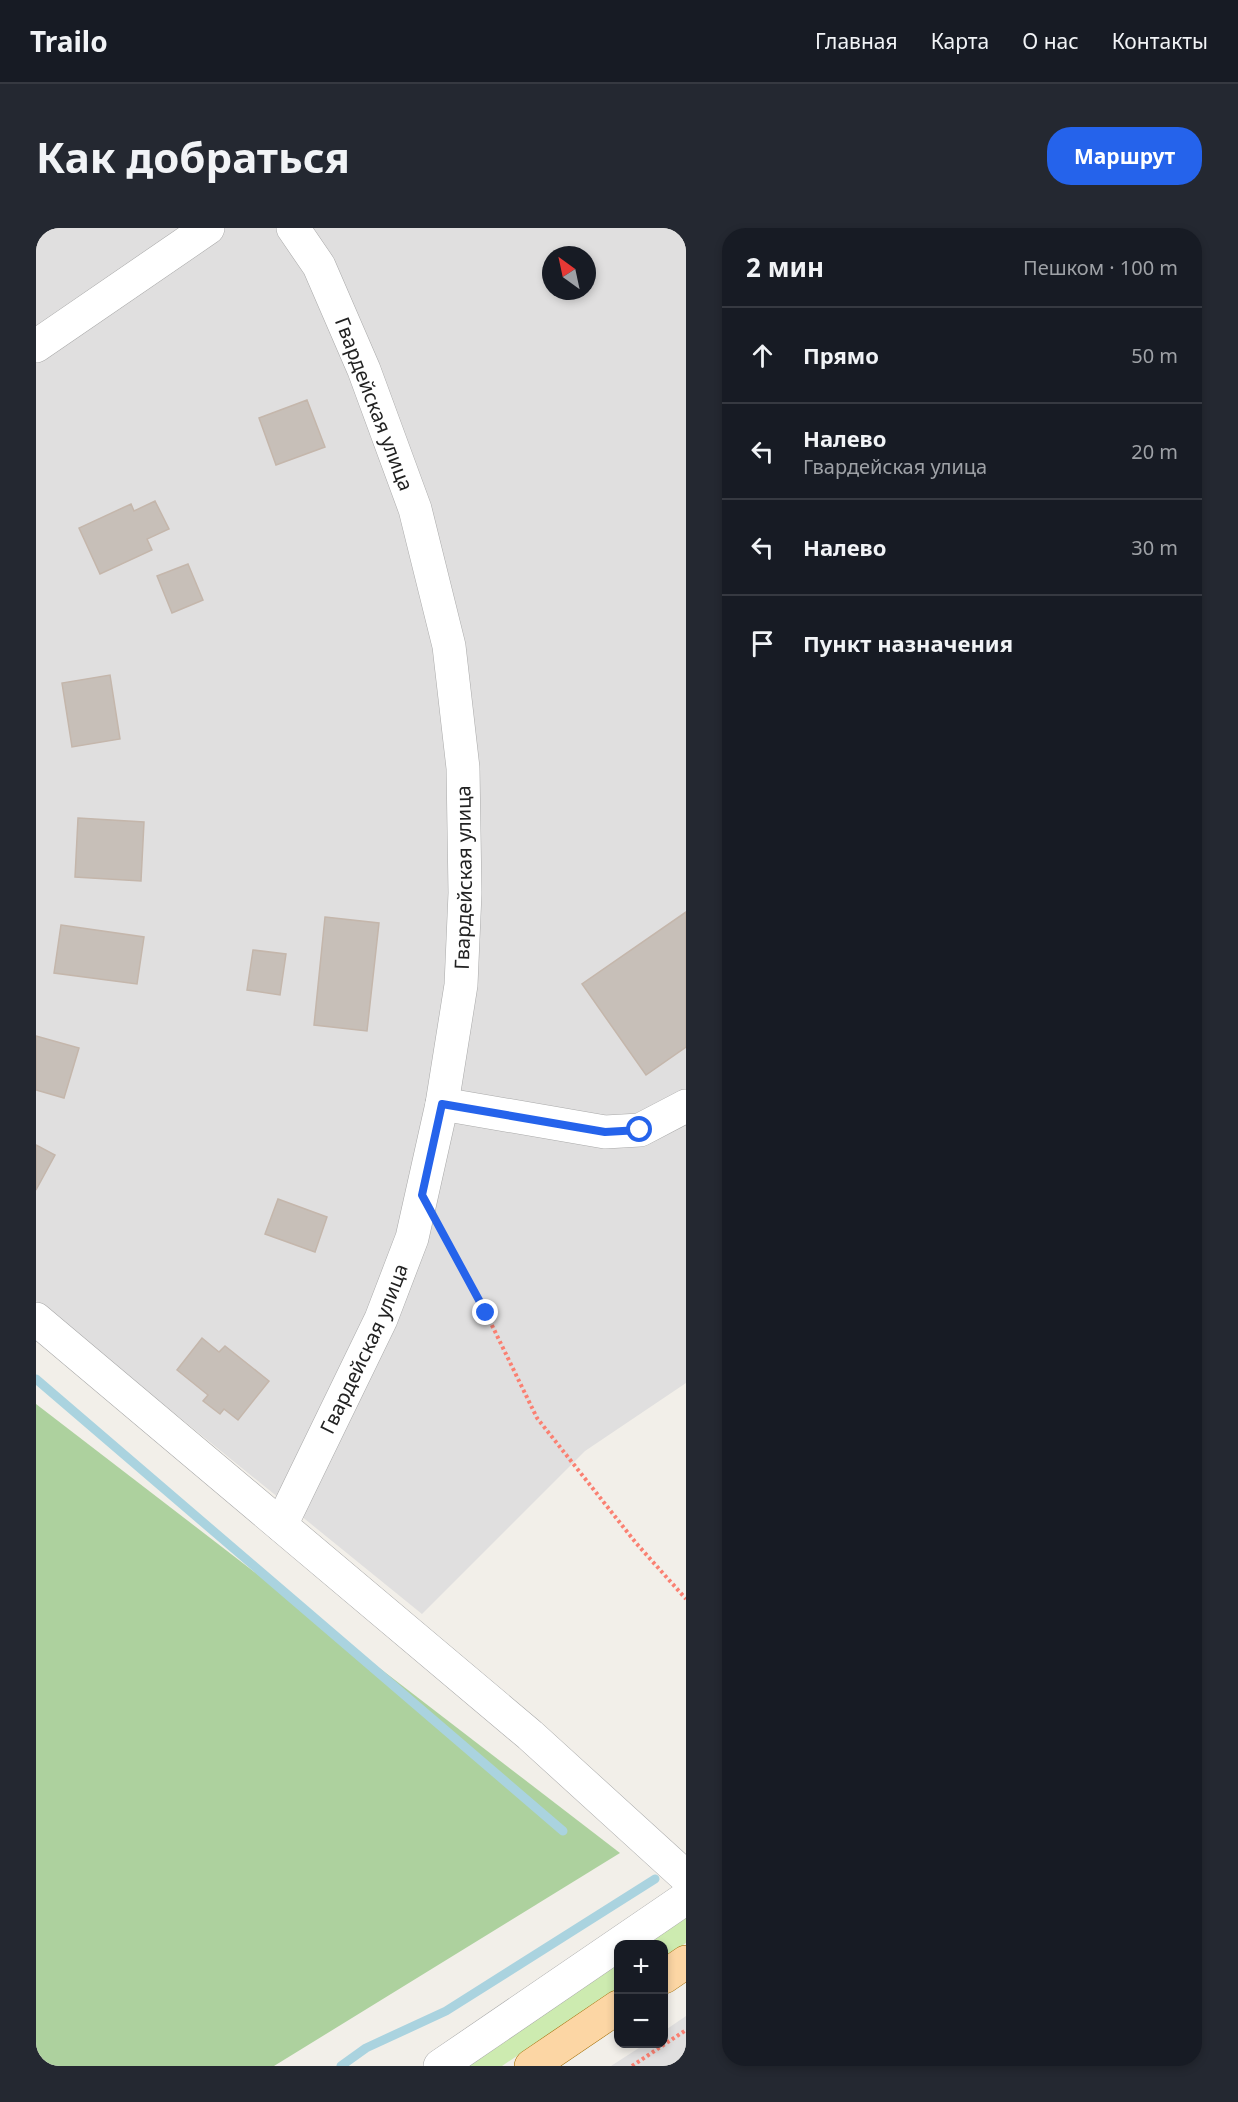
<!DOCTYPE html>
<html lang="ru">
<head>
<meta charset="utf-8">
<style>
	:root { --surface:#171b24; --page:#242831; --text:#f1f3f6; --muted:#9ea1a6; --line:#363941; --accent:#2563eb }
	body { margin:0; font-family:"Noto Sans",sans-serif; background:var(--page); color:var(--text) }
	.controls { position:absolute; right:18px; bottom:18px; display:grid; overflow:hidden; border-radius:12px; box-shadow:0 3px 9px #0003 }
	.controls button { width:54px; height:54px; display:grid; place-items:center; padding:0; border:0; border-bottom:2px solid var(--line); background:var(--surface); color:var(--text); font:30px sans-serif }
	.compass { position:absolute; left:506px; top:18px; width:54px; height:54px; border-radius:50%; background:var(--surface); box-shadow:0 3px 9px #0003; rotate:327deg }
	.stop { position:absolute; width:18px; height:18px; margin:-14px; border:4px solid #2563eb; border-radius:50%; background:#fff }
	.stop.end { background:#2563eb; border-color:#fff; box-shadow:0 2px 6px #0008 }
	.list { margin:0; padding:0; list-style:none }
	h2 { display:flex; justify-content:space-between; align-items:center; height:78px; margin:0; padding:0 24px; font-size:26px }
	h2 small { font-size:20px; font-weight:400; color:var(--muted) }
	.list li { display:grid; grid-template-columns:39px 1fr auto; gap:18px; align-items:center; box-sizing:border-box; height:96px; padding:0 24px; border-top:2px solid var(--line) }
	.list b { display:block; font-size:22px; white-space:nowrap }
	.list p { margin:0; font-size:20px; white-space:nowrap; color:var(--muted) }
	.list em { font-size:20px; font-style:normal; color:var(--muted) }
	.icon { flex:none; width:33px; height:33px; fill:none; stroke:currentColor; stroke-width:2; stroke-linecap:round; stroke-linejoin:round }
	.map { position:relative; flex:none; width:650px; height:1838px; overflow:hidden; border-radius:24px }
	header { display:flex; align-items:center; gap:36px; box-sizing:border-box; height:84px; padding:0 30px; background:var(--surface); border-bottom:2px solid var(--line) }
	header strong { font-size:28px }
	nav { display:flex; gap:33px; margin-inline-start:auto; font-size:21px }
	.intro { display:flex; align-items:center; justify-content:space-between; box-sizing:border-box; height:144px; padding:0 36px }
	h1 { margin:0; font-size:42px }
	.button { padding:15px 27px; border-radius:24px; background:var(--accent); color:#fff; font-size:21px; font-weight:700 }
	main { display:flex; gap:36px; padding:0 36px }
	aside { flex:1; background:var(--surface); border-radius:24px; box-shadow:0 3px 9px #0003 }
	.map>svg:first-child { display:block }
	.residential { fill:#e0dfdf; fill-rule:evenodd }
	.grass { fill:#cdebb0 }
	.forest { fill:#add19e }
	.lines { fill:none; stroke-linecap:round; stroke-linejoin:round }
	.stream { stroke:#aad3df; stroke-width:9 }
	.building { fill:#c7bfb8; stroke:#c4b6ab; stroke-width:1.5 }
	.minor-casing { stroke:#a9a9a9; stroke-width:34 }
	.major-casing { stroke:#a06b00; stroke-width:34 }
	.path { stroke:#fa8072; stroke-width:4; stroke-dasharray:3 3; stroke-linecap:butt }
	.minor { stroke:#fff; stroke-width:33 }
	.major { stroke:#fcd6a4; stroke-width:33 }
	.route { stroke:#2563eb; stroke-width:8 }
	.labels { text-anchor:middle; stroke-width:4.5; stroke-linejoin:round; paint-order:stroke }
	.street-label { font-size:20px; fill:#222; stroke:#fff }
</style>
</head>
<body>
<header>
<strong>Trailo</strong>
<nav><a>Главная</a><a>Карта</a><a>О нас</a><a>Контакты</a></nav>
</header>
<div class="intro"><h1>Как добраться</h1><a class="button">Маршрут</a></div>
<main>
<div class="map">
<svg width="650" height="1838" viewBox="0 0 650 1838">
	<rect width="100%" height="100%" fill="#f2efe9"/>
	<!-- residential -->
	<path class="residential" d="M0,0H650V1155L549,1223L386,1386L0,1073ZM515,27H551V63H515Z
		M650,1788V1838H575L609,1816H628V1803Z"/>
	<!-- grass -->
	<path class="grass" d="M650,1690V1715L628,1730V1716H611Z
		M582,1735V1760L466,1838H430Z"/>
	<!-- forest -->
	<path class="forest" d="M0,1176L584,1625L238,1838H0Z"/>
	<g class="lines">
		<!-- stream -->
		<path class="stream" d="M0,1151L527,1603
			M305,1838L330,1820L410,1783L619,1651"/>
	</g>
	<!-- building -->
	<path class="building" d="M271,172L289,219L240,237L223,190Z
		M119,273L133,301L111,311L116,322L64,346L43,300L95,276L98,283Z
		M152,336L167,372L136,385L121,348Z
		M74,447L84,511L36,519L26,455Z
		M42,590L108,594L105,653L39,649Z
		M650,684V819L610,847L546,756Z
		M289,689L343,695L331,803L278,797Z
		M25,697L108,709L101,756L18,745Z
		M217,722L250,726L244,767L211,762Z
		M0,808L43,820L28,870L0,862Z
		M0,917L19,927L0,962Z
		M242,971L291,989L279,1024L229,1006Z
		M166,1110L183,1124L189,1118L233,1153L202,1192L188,1181L184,1186L167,1173L172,1167L141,1142Z"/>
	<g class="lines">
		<defs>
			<g id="minor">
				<path d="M0,118L172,0"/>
				<path d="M406,876L569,904L604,902L650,878"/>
				<path d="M0,1091L494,1507L650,1649"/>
				<path id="s1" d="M245,1297L345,1091L376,1010L406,876L425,757L429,665L427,540L413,418L379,281L328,142L283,38L257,0"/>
				<path d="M404,1838L650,1670"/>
			</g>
			<path id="major" d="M628,1749L650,1734
				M495,1838L582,1779"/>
		</defs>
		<!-- minor casing -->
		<use href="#minor" class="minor-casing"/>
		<!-- major casing -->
		<use href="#major" class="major-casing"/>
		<!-- path -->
		<path class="path" d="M408,1007L450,1085L501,1190L600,1315L650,1371
			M596,1838L650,1802"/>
		<!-- minor -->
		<use href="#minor" class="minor"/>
		<!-- major -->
		<use href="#major" class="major"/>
	</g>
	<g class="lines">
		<!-- route -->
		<path class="route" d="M450,1085L386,967L406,876L569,904L604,902"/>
	</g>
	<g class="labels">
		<!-- street labels -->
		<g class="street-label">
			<text transform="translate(338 176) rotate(69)" y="7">Гвардейская улица</text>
			<text dy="7" stroke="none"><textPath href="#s1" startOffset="681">Гвардейская улица</textPath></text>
			<text dy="7" stroke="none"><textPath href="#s1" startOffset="195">Гвардейская улица</textPath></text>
		</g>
	</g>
</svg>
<div class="controls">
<button>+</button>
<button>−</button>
</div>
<svg class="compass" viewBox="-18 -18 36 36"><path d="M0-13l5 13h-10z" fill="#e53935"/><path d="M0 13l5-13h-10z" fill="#9ea1a6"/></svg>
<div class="stop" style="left:604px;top:902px"></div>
<div class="stop end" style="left:450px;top:1085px"></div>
</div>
<aside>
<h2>2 мин<small>Пешком · 100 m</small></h2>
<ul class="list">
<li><svg class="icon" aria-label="ahead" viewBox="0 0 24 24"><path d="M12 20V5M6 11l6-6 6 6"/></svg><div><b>Прямо</b></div><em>50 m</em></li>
<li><svg class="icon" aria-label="left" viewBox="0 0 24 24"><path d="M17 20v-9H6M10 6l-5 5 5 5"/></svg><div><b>Налево</b><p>Гвардейская улица</p></div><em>20 m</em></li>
<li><svg class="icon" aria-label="left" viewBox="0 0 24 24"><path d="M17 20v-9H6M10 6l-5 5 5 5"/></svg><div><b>Налево</b></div><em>30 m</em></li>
<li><svg class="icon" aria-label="arrive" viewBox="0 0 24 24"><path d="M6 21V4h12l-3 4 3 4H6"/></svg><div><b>Пункт назначения</b></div></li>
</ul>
</aside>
</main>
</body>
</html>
